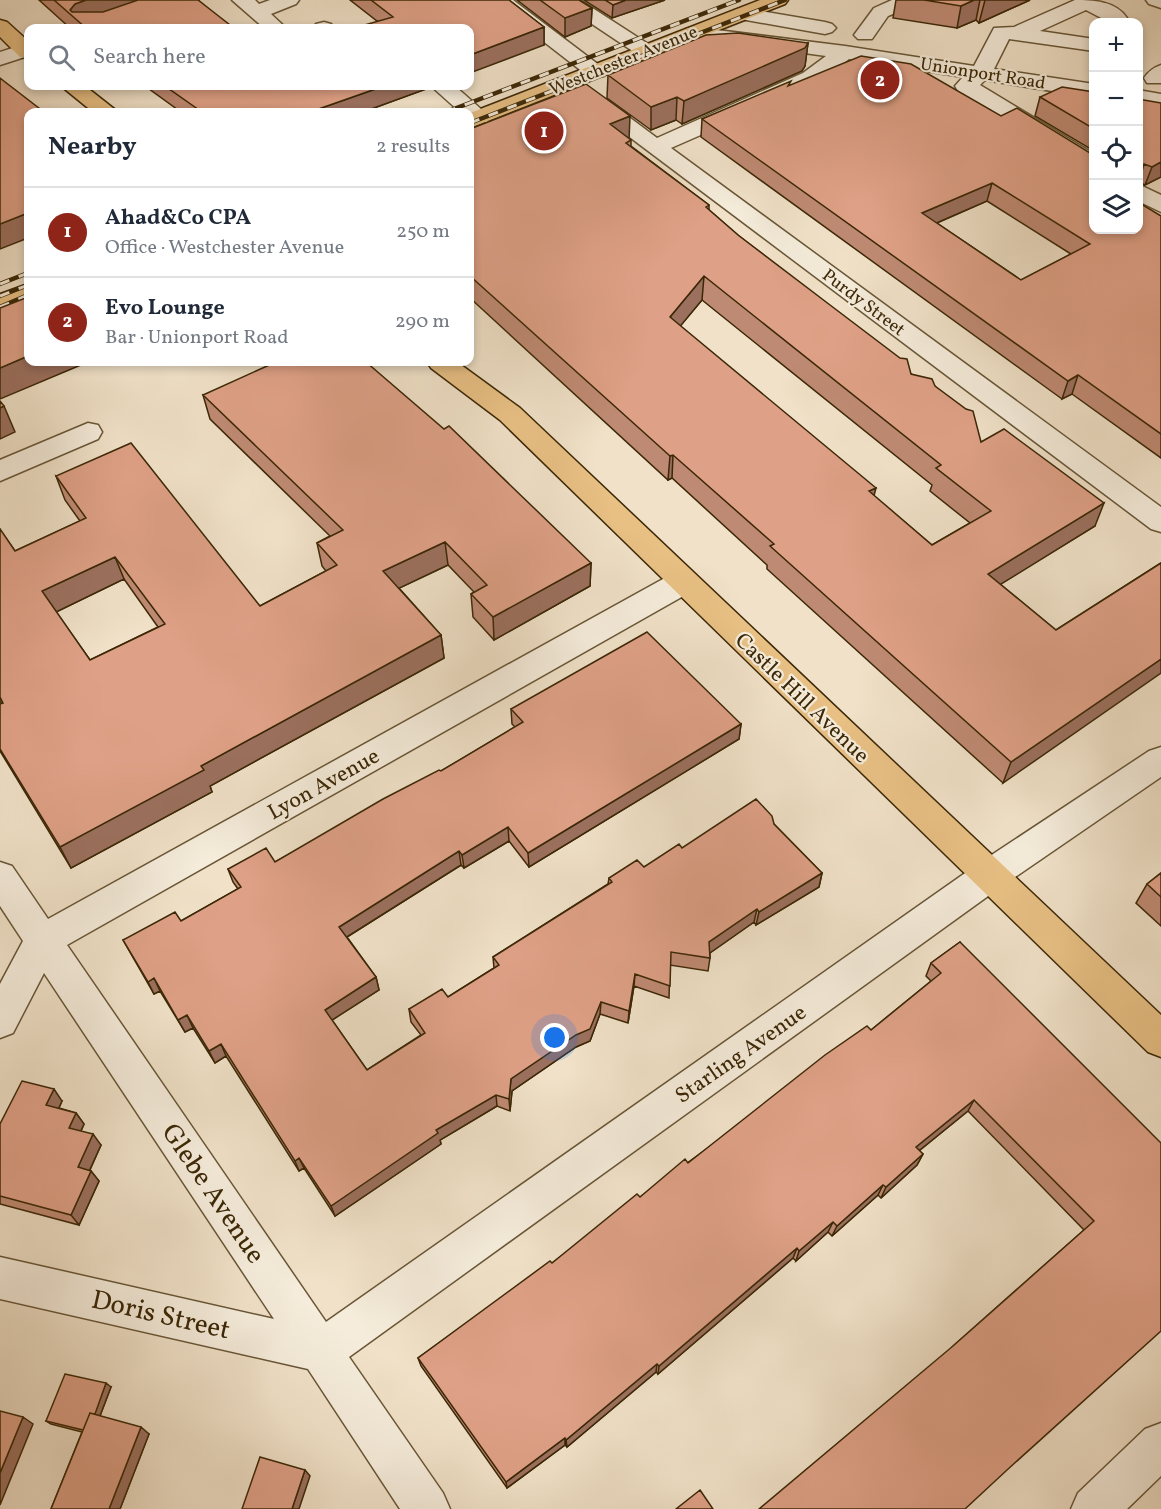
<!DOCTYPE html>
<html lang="en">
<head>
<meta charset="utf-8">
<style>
	:root { --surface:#fff; --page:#f2f2f3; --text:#1f2937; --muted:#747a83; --line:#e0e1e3; --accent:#8f2418 }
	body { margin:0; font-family:Vollkorn,serif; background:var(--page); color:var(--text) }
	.controls { position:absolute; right:18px; top:18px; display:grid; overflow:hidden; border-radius:12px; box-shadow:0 3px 9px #0003 }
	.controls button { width:54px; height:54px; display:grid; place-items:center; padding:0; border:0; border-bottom:2px solid var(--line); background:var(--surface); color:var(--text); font:30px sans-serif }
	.you { position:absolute; left:555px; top:1038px; width:21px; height:21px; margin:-15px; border:4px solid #fff; border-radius:50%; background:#1a73e8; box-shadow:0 0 0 9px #1a73e833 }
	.badge { display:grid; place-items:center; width:39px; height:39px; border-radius:50%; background:var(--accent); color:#fff; font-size:20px; font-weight:700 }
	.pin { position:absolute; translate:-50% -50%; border:3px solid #fff; box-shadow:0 2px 6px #0006 }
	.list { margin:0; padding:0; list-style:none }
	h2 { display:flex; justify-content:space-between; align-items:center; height:78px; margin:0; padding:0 24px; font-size:26px }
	h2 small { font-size:20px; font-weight:400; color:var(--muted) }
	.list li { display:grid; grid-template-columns:39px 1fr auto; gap:18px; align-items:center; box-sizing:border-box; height:90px; padding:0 24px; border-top:2px solid var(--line) }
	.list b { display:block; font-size:22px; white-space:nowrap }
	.list p { margin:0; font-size:20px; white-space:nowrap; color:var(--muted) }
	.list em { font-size:20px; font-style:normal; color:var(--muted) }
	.icon { flex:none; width:33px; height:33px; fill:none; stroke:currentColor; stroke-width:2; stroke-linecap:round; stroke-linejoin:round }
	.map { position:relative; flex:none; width:1161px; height:1509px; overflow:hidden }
	.search { position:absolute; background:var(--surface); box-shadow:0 3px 9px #0003; left:24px; top:24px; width:450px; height:66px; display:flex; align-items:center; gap:15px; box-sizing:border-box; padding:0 21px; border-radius:12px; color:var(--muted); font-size:22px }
	.panel { position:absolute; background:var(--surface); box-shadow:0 3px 9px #0003; left:24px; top:108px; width:450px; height:258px; border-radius:12px }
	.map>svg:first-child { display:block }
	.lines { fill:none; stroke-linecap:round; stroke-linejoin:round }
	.minor-casing { stroke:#685636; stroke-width:3 }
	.major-casing { stroke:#3b2706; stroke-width:3 }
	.minor { fill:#f5ecdb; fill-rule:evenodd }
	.major { fill:#e8c084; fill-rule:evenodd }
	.rail-casing { stroke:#3b2706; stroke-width:4.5 }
	.rail { stroke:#f5ecdb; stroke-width:3; stroke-dasharray:10; stroke-linecap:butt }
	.wall { fill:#bf8a73; stroke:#3b2706; stroke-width:1.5; fill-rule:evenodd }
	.shaded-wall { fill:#9b705e; stroke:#3b2706; stroke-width:1.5 }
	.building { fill:#dea086; stroke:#3b2706; stroke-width:1.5; fill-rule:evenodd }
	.labels { text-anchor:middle; stroke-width:4.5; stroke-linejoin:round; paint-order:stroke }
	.far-street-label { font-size:18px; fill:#3b2706; stroke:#f5ecdb }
	.street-label { font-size:22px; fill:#3b2706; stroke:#f5ecdb }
	.near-street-label { font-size:27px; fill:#3b2706; stroke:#f5ecdb }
</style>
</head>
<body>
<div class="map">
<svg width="1161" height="1509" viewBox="0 0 1161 1509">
	<rect width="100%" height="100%" fill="#f0e1c8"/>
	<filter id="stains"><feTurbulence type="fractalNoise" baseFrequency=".00333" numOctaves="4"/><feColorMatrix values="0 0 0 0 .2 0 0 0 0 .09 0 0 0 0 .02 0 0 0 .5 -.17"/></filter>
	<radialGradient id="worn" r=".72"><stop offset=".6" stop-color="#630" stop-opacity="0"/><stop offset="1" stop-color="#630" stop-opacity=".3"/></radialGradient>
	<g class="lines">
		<defs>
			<path id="minor" d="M232,0H255L259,4L270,0H299L296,4L271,14L286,28H264Z
				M490,0H513L607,71L604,76H588Z
				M556,0H580L659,51L656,56H640Z
				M892,0H920L917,4L888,16L872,39H858L854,35L874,8Z
				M1075,0C1093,0 1116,1 1127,18L1125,22H1105V20L1086,10L1040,31L1094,39V51L1009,39L994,69L1094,84V98L985,80L980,85L1094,154V171L1086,169L958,91L955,86L963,77L849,59L819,83L671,148L1161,507V532L1151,529L583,102L586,97H602L657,138L803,73L826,56L686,37L682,33L686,29L693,27L845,46L974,66L994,28L1014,27Z
				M1146,0H1161V8L1149,4Z
				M742,8L825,22L832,24L836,28L832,32L825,34L735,18L732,14L735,10Z
				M324,22L331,24L335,28H312L316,24Z
				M28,43V56L0,65V52Z
				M1161,65V83H1147L1144,78C1149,71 1153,68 1161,65Z
				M431,86H455L490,117L487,122H471L470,112H460Z
				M1138,90L1161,94V108L1138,104Z
				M1138,184L1161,195V212L1138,201Z
				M88,423L98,425L102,432L98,439L0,481V460Z
				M683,571L694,574L698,582L694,590L67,945L326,1322L978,864L1149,751L1161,747V777L1002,886L349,1357L443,1493L450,1509H400L308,1369L0,1299V1257L274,1319L44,973L13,1033L0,1038V984L23,941L0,906V862L12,866L48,919L672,574Z
				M1161,1423V1476L1127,1509H1071L1078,1493L1145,1429Z"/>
			<path id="major" d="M760,0H788L785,4L470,128V113Z
				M0,20L7,22L28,41V58L20,57L0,37Z
				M61,86H85L118,112H93Z
				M28,284V301L0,311V294Z
				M427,362H457L520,408L1161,1015V1057L1148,1052L500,420L431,368Z"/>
		</defs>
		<!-- minor casing -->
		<use href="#minor" class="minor-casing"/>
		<!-- major casing -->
		<use href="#major" class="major-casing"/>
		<!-- minor -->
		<use href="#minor" class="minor"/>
		<!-- major -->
		<use href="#major" class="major"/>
		<defs>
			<path id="rail" d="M446,112L739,0
				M470,123L785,0
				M0,284L28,273
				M0,296L28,285
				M0,307L28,295"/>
		</defs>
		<!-- rail casing -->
		<use href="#rail" class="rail-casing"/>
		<!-- rail -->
		<use href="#rail" class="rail"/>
	</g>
	<!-- wall -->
	<path class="wall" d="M39,0H198L231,28H70Z
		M350,0H509L544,27V45L377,21Z
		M517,0H579L592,8L591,26L565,37Z
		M584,0H665L612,18Z
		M896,0H1030L979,23L976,20L957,28L893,18Z
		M808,43L805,66L802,71L682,124L676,120L651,130L607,98L608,75Z
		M790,85L1094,230L1161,216V458L1072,394L1062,399L701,137L702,119ZM987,201L1071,254L1021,280L937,223Z
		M145,86H430L429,88L363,112H181Z
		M1094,92V151L1035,116L1040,97Z
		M1138,99L1161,177L1145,185L1138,182Z
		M470,129L629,139L631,140V146L709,205V210L738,235L911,374L935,386L981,442L1095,526L1000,584L1056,630L1161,563L1003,783L767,569V565L672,478L668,480L470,298ZM702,300L932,485L930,491L970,523L932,545L874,496L680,326Z
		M203,395L591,563L590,586L494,640L473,617L471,594L474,592L448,565L399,588L441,635L444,658L210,786L212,792L71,868L0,751V704H2L0,701V529L15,551L80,521L65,500L56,476L260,606L326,571L322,566L317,543L330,536L210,419ZM124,579L158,627L90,660L56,612Z
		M511,709L741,724L739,739L529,867L509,841L464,868L461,865L347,937L376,977L379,990L332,1020L367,1070L421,1035L411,1022L409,1009L448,997L494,968L493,957L608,884L609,878L644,867L682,848L774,824L822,873L819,887L756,925L754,922L710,953V958L708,971L670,965L669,998L634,986L628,1023L600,1014L590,1041L576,1047L512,1091L510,1111L497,1106L440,1140L441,1144L335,1216L304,1168L299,1171L226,1056L215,1063L193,1028L185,1032L160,991L154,994L123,940L181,921L238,889L233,882L228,869L275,862L441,771L515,727L512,724Z
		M1161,873V926L1136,903L1147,884Z
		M960,942L1161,1331L953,1346L1084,1230L968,1111L919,1151L923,1154L917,1165L881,1198L878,1195L832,1236L828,1232L796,1261L793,1258L658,1374L656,1372L567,1447L565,1445L507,1488L421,1366L418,1358L552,1263L640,1197L871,1030L931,981L926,976L931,963Z
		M62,1101L59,1108L76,1113L84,1124L81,1131L101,1145L90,1170L91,1171L99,1181L79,1225L0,1204V1124Z
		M111,1387L100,1416L149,1434L120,1509H51L82,1432L51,1424L46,1421Z"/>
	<!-- shaded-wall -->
	<path class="shaded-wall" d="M86,0H142L80,22L70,10L75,4Z
		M626,0H665L612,18L613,5Z
		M974,0H980L976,20L957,28L961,6Z
		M985,0H1030L979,23Z
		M592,8L591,26L565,37V18Z
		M230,25L231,28H221Z
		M544,27V45L470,73V55Z
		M808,43L805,66L802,71L682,124L684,101Z
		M384,86H430L429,88L363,112H310Z
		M677,97L676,120L651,130V107Z
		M630,116L629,140L610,124Z
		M1161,162V177L1145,185L1152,167Z
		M1142,171L1138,182V173Z
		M992,183L987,201L918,231L922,213Z
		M28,213V238L0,249V224Z
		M704,276L702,300L668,341L670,317Z
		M28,356V362H88L0,399V368Z
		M1078,375L1072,394L1062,399L1068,381Z
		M4,406L15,432L0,439V408Z
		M673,455L672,478L668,480L670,456Z
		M876,488L870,511L869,491Z
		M1104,503L1095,526L980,597L988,574Z
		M445,542L448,565L387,594L383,571Z
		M115,557L124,579L52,614L42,591Z
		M591,563L590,586L494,640L493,617Z
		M441,635L444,658L210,786L212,792L71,868L60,847L201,766Z
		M1161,659V673L1003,783L1011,762Z
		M741,724L739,739L529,867L528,853Z
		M508,827L509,841L464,868L462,855Z
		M459,851L461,865L342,940L339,927Z
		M822,873L819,887L756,925L759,912Z
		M757,909L754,922L707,955L709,942Z
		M635,974L634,986L628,1023L629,1011Z
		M376,977L379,990L329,1022L325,1010Z
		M154,978L160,991L154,994L148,982Z
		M601,1002L600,1014L590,1041L576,1047L512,1091L510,1111L509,1099L511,1079Z
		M187,1015L193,1028L185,1032L178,1020Z
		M221,1044L226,1056L215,1063L209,1051Z
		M54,1089L62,1101L55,1116L46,1105Z
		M496,1095L497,1106L440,1140L441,1144L335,1216L331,1206L436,1130Z
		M974,1100L968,1111L910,1158L916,1147Z
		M76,1113L84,1124L77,1139L69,1128Z
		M93,1134L101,1145L86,1178L78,1167Z
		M923,1154L917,1165L881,1198L886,1187Z
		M299,1158L304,1168L299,1171L295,1161Z
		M91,1171L99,1181L79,1225L71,1215Z
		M883,1185L878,1195L832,1236L837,1226Z
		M833,1222L828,1232L796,1261L799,1251Z
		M797,1248L793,1258L658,1374L659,1366Z
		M657,1364L656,1372L567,1447L566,1440Z
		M106,1383L111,1387L93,1434L88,1431Z
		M23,1417L33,1424L0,1505V1473Z
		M141,1427L149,1434L120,1509H109Z
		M565,1438V1445L507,1488L506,1482Z
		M305,1470L310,1476L299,1509H292Z"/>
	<!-- building -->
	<path class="building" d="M54,0H86L75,4L70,10L72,12H103L138,0H198L230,25L221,28H86Z
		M371,0H509L544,27L470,55V28H354L393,17Z
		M540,0H579L592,8L565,18Z
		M605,0H626L613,5Z
		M924,0H974L961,6Z
		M738,33L808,43L805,48L684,101L677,97L651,107L608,75L706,35Z
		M861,56L911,64L1001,116L1017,108L1090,153H1094V230H1138V202L1161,216V434L1078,375L1068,381L702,119L791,81L788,86ZM992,183L1090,244L1021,280L922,213Z
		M0,78L44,112H28V213L0,224Z
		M586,84L630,116L610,124L631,140L626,143L709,205L706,207L738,235L834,308L900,358L907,359L911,374L932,379L935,386L966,409L973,411L981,442L1004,429L1104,503L988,574L1056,630L1161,563V659L1011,762L770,546L774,544L673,455L670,456L470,276V129ZM704,276L941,465L936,468L991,511L932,545L869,491L876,488L670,317Z
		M165,86H384L310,112H202Z
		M1062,87L1094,92V129L1040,97Z
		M1138,99L1161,103V162L1152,167L1144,164L1142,171L1138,173Z
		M28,297V356L0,368V308Z
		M276,362H366L444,429L449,426L591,563L493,617L471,594L487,585L445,542L383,571L441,635L201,766L204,770L60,847L0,749V704L3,703L0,697V529L15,551L86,518L56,476L131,443L260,606L337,565L317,543L343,530L203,395ZM115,557L165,624L90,660L42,591Z
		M0,401L4,406L0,408Z
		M647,632L741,724L528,853L508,827L462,855L459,851L339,927L376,977L325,1010L367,1070L425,1033L409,1009L442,989L448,997L499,965L493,957L612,882L609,878L637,860L644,867L679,844L682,848L756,799L772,816L774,824L822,873L759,912L757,909L709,942L710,958L671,952L670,986L635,974L629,1011L601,1002L590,1029L576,1035L511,1079L509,1099L496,1095L436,1130L438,1133L331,1206L299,1158L295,1161L221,1044L209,1051L187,1015L178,1020L154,978L148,982L123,940L175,912L181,921L241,887L228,869L266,848L275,862L383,799L439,770L441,771L523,722L511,709Z
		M1161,873V897L1147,884Z
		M960,942L1161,1143V1331L1007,1470L965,1509H759L953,1346L1094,1221L974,1100L916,1147L923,1154L886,1187L883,1185L837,1226L833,1222L799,1251L797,1248L659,1366L657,1364L566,1440L565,1438L506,1482L418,1358L550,1261L552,1263L637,1194L640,1197L685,1159L688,1163L825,1055L867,1026L871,1030L941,973L931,963Z
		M22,1081L54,1089L46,1105L76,1113L69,1128L93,1134L78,1167L91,1171L71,1215L0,1196V1124Z
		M65,1374L106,1383L95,1414L90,1413L83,1430L46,1421Z
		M0,1411L23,1417L0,1473Z
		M90,1413L141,1427L109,1509H51Z
		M260,1457L305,1470L292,1509H242Z
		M700,1490L713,1509H676Z"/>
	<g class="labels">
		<!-- far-street labels -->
		<g class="far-street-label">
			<text transform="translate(623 60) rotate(-22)" y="6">Westchester Avenue</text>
			<text transform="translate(983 73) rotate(9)" y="6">Unionport Road</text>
			<text transform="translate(864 302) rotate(37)" y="6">Purdy Street</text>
		</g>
		<!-- street labels -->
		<g class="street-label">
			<text transform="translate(803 697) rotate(44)" y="8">Castle Hill Avenue</text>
			<text transform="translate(323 783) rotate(-29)" y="8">Lyon Avenue</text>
			<text transform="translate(740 1053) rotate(-35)" y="8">Starling Avenue</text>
		</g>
		<!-- near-street labels -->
		<g class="near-street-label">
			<text transform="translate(214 1193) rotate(56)" y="9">Glebe Avenue</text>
			<text transform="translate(161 1314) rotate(13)" y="9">Doris Street</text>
		</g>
	</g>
	<rect width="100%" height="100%" filter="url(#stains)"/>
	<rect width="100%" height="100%" fill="url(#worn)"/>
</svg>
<div class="controls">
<button>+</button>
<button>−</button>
<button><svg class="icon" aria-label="locate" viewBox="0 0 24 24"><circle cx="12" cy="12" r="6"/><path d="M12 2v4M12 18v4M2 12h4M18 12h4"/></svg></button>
<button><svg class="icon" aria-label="layers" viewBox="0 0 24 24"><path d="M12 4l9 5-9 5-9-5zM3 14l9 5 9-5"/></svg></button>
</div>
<div class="you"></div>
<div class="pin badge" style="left:544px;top:131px">1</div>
<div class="pin badge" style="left:880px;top:80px">2</div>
<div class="search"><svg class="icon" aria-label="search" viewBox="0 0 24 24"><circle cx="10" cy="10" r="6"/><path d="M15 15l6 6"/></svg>Search here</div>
<section class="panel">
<h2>Nearby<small>2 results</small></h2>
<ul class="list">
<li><span class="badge">1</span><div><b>Ahad&amp;Co CPA</b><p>Office · Westchester Avenue</p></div><em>250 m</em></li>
<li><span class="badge">2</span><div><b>Evo Lounge</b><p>Bar · Unionport Road</p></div><em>290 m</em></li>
</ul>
</section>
</div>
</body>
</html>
